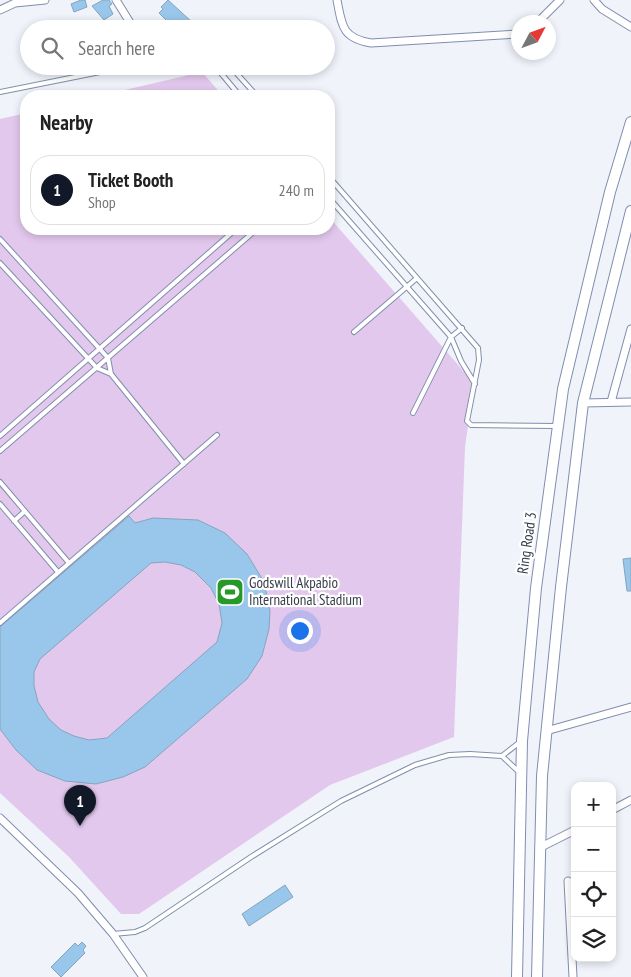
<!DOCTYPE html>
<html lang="en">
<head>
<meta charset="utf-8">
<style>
	:root { --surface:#fff; --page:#f2f2f2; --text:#222; --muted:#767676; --line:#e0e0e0; --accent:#111827 }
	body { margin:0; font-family:"PT Sans Narrow",sans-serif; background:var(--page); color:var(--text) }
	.controls { position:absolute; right:15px; bottom:15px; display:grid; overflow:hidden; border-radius:10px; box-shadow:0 2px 8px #0003 }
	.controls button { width:45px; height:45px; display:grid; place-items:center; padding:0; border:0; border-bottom:1px solid var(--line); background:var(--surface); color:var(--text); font:25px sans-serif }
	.compass { position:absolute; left:511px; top:15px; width:45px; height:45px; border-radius:50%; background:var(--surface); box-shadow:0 2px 8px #0003; rotate:49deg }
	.you { position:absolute; left:299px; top:630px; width:18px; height:18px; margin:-12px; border:4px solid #fff; border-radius:50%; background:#1a73e8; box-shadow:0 0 0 8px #1a73e833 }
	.badge { display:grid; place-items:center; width:32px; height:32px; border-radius:50%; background:var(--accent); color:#fff; font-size:16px; font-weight:700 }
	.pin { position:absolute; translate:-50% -41px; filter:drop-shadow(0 1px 2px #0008) }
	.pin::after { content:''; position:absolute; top:26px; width:18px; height:15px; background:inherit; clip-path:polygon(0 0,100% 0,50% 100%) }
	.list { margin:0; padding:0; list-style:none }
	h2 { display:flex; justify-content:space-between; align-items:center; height:65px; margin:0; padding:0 20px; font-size:21px }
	h2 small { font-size:16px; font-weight:400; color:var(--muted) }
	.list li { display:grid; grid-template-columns:32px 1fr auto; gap:15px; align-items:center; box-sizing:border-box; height:70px; margin:0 10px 10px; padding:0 10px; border:1px solid var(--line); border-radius:20px }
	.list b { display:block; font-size:19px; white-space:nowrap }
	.list p { margin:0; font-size:16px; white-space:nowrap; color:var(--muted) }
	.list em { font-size:16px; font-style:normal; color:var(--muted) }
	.icon { flex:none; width:28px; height:28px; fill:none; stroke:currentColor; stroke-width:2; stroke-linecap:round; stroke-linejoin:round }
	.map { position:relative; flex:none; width:631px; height:977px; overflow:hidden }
	.search { position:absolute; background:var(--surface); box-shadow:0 2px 8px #0003; left:20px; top:20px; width:315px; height:55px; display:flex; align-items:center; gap:12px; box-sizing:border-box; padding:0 18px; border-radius:28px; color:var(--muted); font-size:19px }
	.panel { position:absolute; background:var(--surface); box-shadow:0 2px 8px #0003; left:20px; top:90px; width:315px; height:145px; border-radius:20px }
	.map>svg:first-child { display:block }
	.green { fill:#e3c8ee }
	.building { fill:#99c7eb; stroke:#85a4bc; fill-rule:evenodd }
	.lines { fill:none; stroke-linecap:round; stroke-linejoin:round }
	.service-casing { stroke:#808ead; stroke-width:6 }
	.minor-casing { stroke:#808ead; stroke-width:9 }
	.secondary-casing { stroke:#808ead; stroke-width:12 }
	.service { stroke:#fff; stroke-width:4 }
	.minor { stroke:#fff; stroke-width:7 }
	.secondary { stroke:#fff; stroke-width:10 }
	.labels { text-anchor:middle; stroke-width:4.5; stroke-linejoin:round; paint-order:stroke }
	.street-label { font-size:15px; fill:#363c49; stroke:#fff }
	.poi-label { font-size:15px; fill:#363c49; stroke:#fff; text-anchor:start }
</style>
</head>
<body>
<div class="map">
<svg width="631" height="977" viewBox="0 0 631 977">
	<rect width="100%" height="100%" fill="#f0f3fa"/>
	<!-- green -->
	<path class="green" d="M202,72L223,96H99Z
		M26,113V229H329V217L474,383L465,447L454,737L330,785L139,914H121L69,857L0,793V119Z"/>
	<!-- building -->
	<path class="building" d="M81,0H85L87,7L74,12L71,4Z
		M103,0H109L112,4L109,6L113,14L104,20L92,6Z
		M168,0L192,22L185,29H177L171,25L159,13L163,9L161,7Z
		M129,516L135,523L153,518L198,520L225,533L247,554L264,582L270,611L269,629L262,656L247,679L145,767L123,777L96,784L65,781L37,770L16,750L0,729V627ZM165,562L181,565L195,572L211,588L219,604L222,623L217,642L107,738L89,740L74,736L61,730L49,719L38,702L34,686V672L40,659L151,563Z
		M631,558V591H627L623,559Z
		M285,885L293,897L249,926L242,914Z
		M82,942L86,946L83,950L85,953L61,977L51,967L75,943L78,946Z"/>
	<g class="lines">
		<defs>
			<path id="service" d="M215,66L240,96
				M230,66L257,96
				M0,92L130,66
				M329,177L478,348L479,360L467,421L471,425L556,426
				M329,198L451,337L461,361L475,384
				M0,239L108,358L111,374
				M0,263L97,368L111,374L184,464
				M354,332L417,278
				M413,413L451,337L462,328
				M0,436L236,229
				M0,451L257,229
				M0,482L69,563
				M0,504L58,572
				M14,521L25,511
				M0,623L217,435
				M502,756L520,742
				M113,934L135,932L145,928L251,857L341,801L415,765L449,755L470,754L502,756L519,772"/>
			<path id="minor" d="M116,0L134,29
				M337,0C342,26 342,38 371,43L518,34
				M594,0L602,9L631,27
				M0,10L15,3L45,0
				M538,22L560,0
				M611,402L631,329
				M583,403L631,402
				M546,731L631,707
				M612,810L631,800
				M0,818L78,893L113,934L143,977
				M539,848L575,830
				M568,881L573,977"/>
			<path id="secondary" d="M517,977L522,741L536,588L563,389L610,192L631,122
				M537,977L542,776L561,587L583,403L631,211"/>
		</defs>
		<!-- service casing -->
		<use href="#service" class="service-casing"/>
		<!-- minor casing -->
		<use href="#minor" class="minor-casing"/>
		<!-- secondary casing -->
		<use href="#secondary" class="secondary-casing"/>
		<!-- service -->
		<use href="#service" class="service"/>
		<!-- minor -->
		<use href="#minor" class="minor"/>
		<!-- secondary -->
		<use href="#secondary" class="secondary"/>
	</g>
	<!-- icons -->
	<defs>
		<symbol id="stadium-square" viewBox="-11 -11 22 22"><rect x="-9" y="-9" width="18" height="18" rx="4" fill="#279928" stroke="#fff"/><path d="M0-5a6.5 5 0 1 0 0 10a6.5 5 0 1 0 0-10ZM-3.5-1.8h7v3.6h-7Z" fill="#fff"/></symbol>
	</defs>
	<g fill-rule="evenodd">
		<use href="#stadium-square" x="214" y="576" width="32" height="32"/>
	</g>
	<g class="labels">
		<!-- street labels -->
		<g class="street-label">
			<text transform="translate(527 543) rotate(-82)" y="5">Ring Road 3</text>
		</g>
		<!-- poi labels -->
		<g class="poi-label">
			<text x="249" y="588">Godswill Akpabio<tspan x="249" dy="17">International Stadium</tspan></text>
		</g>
	</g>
</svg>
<div class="controls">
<button>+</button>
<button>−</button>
<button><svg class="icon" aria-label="locate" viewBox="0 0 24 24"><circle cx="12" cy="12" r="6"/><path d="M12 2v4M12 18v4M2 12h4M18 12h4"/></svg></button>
<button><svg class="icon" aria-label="layers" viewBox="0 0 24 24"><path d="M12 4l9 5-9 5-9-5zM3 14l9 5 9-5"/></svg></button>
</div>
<svg class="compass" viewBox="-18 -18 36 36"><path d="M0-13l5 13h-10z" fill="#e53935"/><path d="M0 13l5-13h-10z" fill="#767676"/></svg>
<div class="you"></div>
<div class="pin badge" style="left:80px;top:826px">1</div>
<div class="search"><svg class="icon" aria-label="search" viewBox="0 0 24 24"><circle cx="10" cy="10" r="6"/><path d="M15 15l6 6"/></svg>Search here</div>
<section class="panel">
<h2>Nearby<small></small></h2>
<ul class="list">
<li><span class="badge">1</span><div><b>Ticket Booth</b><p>Shop</p></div><em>240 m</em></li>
</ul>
</section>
</div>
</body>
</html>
